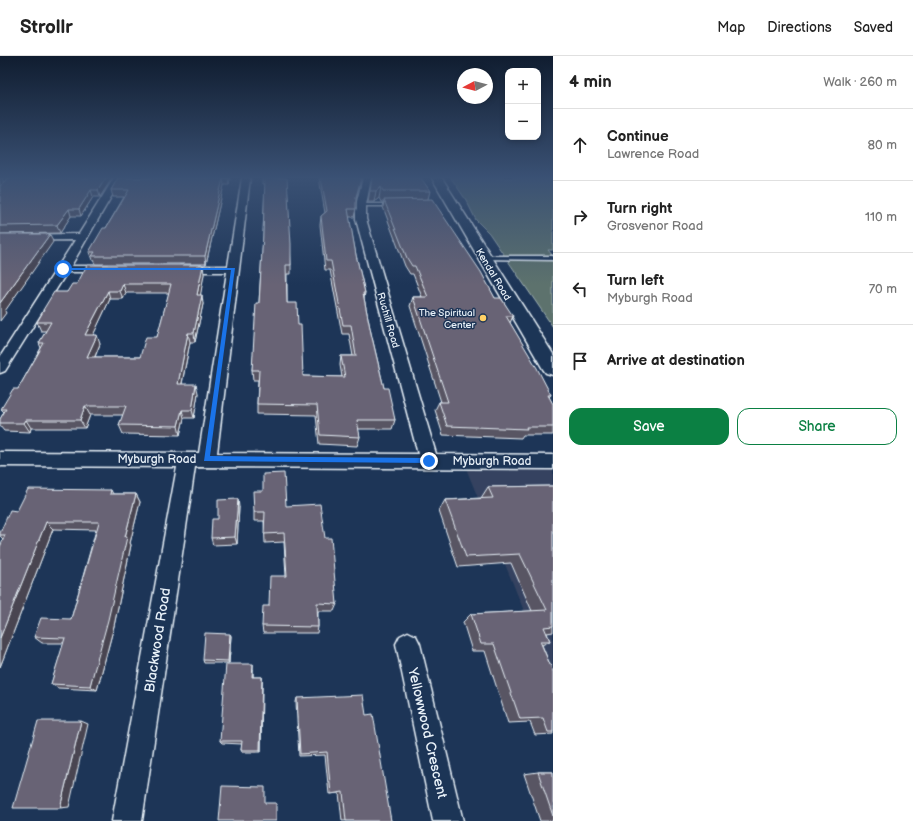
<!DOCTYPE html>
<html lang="en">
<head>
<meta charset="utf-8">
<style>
	:root { --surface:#fff; --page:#f2f2f2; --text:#222; --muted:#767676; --line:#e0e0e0; --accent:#0b8043 }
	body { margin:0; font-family:"Balsamiq Sans",sans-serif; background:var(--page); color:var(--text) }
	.controls { position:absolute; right:12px; top:12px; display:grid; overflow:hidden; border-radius:8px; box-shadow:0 2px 6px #0003 }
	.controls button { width:36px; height:36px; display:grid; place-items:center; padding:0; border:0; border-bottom:1px solid var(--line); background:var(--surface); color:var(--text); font:20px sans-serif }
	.compass { position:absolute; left:457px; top:12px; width:36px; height:36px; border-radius:50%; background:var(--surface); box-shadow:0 2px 6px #0003; rotate:263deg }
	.stop { position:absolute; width:12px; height:12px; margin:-9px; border:3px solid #1a73e8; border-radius:50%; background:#fff }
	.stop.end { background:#1a73e8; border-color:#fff; box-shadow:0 1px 4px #0008 }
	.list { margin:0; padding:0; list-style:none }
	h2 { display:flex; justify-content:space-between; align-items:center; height:52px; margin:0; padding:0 16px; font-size:17px }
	h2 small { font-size:13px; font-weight:400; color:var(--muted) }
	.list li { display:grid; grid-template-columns:26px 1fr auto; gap:12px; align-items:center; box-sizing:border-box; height:72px; padding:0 16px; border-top:1px solid var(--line) }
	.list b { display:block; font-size:15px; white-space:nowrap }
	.list p { margin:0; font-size:13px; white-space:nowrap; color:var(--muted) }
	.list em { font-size:13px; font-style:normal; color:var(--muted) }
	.actions { display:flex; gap:8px; padding:12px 16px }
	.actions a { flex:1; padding:9px 0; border:1px solid var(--accent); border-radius:12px; text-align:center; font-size:14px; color:var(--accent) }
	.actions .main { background:var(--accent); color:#fff }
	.icon { flex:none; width:22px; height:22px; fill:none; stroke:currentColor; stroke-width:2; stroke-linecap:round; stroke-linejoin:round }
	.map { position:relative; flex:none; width:553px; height:765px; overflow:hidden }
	header { display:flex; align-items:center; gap:24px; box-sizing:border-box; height:56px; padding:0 20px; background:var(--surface); border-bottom:1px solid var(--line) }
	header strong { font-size:19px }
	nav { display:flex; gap:22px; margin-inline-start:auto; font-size:14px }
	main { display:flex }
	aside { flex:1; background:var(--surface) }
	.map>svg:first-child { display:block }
	.built { fill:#344360 }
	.green { fill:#5d726d; stroke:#a2b2b2 }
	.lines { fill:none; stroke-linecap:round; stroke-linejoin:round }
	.service-casing { stroke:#e8f1f8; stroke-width:3 }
	.minor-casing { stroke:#e8f1f8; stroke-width:3 }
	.secondary-casing { stroke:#e8f1f8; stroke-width:3 }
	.service { fill:#1d3557; fill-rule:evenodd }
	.minor { fill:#1d3557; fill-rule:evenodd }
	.secondary { fill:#1d3557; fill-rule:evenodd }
	.wall { fill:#595564; stroke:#e8f1f8; fill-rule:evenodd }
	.shaded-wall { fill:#494551; stroke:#e8f1f8 }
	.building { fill:#686374; stroke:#e8f1f8; fill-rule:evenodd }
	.route { fill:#1a73e8 }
	.poi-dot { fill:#ffd166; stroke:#1d3557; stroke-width:1.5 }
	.labels { text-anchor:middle; stroke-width:3; stroke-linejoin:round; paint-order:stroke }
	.far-street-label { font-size:10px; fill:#e8f1f8; stroke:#1d3557 }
	.far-poi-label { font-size:10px; fill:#e8f1f8; stroke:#1d3557; text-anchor:end }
	.street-label { font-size:12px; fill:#e8f1f8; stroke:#1d3557 }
	.near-street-label { font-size:14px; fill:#e8f1f8; stroke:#1d3557 }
</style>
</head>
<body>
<header>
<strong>Strollr</strong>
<nav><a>Map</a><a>Directions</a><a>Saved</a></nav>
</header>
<main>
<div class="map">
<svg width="553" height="765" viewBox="0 0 553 765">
	<rect width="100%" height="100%" fill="#1d3557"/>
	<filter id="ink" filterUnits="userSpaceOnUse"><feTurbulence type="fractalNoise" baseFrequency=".025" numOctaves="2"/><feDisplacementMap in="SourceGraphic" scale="8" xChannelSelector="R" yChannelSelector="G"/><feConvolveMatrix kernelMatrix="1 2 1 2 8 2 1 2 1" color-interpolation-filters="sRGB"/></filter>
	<g filter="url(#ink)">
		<!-- built -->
		<path class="built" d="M463,405L553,406V626Z"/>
		<!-- green -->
		<path class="green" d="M451,122H553V194H548L553,200V271L489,177L476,164L466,144Z"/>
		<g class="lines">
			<defs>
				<path id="service" d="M4,122H8L0,128V125Z
					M361,148H393L395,149L393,150H359V149Z
					M485,200H553V204L483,203V201Z"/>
				<path id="minor" d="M114,122H122L71,210H107L113,213L107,216H67L5,315L0,317V301L75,184L0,185V179L79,178Z
					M242,122H250L217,397L418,398L356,163V149L363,122H371L366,149V163L436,398L553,399V413L195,411L142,765H112L177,411L0,410V396L199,397L227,216H180L174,213L180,210H228Z
					M408,576L416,580L420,588L463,765H433L396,588L400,580Z"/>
				<path id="secondary" d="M432,122H442L553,298V319L546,317L543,313Z"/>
			</defs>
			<!-- service casing -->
			<use href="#service" class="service-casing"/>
			<!-- minor casing -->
			<use href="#minor" class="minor-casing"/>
			<!-- secondary casing -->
			<use href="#secondary" class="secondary-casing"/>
			<!-- service -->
			<use href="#service" class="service"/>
			<!-- minor -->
			<use href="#minor" class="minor"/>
			<!-- secondary -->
			<use href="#secondary" class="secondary"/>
		</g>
		<!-- wall -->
		<path class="wall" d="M0,122H2L4,127L106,122L100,141H93L81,160H71L60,177L0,178Z
			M118,122H230L229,129H224L206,208H95L93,204H92L89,196L106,172L124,141H113L111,134Z
			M262,122H287L291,209V218H287V247L298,269L303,320L342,321L340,309L341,300H353L349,278H342L330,214H325L320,169L321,160L325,157L319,122H361L356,145V153L354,161H349L356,199L365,237L364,242L371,277L384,332L395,364L392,373H358L360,381L357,390L319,388L316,359L257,358V348L258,324H253L252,314L259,247L263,178L265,128H262Z
			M372,122L430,135L428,143L495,242L513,260L510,267L551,339L549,341L553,348V379H523L521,382L443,379L435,354L439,346H441L410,250L413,241H422L413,218H410L405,210L383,151L384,146H381L379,142L374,146H368Z
			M204,218L200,239L203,248L195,286H190L182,328L198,337L194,362H184L180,379L123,378L119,369L123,359H90L85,372H31L30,376L4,375L0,370V363L4,356L1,353L18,333L41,292L39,287L46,275H41L37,266L43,256V254L67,236L77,228ZM126,237H169L157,281L140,301H95L100,288L93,279L110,243H123Z
			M553,430V576L547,577L550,585L542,589L553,616V678L535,679L530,666L508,667L485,595H472L463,566L471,558L532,555L511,507L458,511L439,455L445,444L481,442L488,431Z
			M111,434L113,438H136L140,446L130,487L131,489L114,570L97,634L58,632L51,628L64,587H42L34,581L71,563L96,474L53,473L0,611V491L3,483L0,480V477L17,455Z
			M286,450L325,482L337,548L334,555H318V571L317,577H263L262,570L269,550L286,520L284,486L265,487L264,465H254V456Z
			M239,451L237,488L213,489L211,482Z
			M230,578L231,580L229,607H204L203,604Z
			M253,613V621H262V625L261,696H242L241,694L242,688L222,687L220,685Z
			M297,642L366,659L391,765H342L339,737L329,738L325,699L299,700L296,646Z
			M538,716H553V765H540L524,718Z"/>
		<!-- shaded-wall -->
		<path class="shaded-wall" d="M0,122H2L4,128L0,134Z
			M106,122H112L100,141L98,134Z
			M223,122L224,129L206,208L205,200Z
			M228,122H230L229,129Z
			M361,122L360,127L355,149L356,141Z
			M381,131L379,142L374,146L376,135Z
			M91,134L93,141L81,160L79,153Z
			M69,153L71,160L60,177L57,169Z
			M50,178L53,186L5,255L6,257L0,265V247Z
			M203,209L204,218L199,248L197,239Z
			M123,228L126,237L123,243L120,235Z
			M108,235L110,243L89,288L85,279Z
			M202,239L203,248L195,286L194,277Z
			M188,277L190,286L180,337L178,328Z
			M97,279L100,288L91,310L87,301Z
			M196,328L198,337L194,362L192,354Z
			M85,350L90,359L85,372L80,364Z
			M182,354L184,362L180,379L178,370Z
			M26,364L31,372L30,376L24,367Z
			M136,438L140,446L130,487L131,489L114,570L97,634L90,630L125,481Z
			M238,443L239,451L237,488L235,481Z
			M46,466L53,473L0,611V582Z
			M230,578L231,580L229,607L228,605Z
			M253,608V625L252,621Z
			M262,621V625L261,696L260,694Z
			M81,665L88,668L69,751L60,752Z"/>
		<!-- building -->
		<path class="building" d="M10,122H106L98,134H91L79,153H69L57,169L0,170V130Z
			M118,122H228H223L205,200H92L95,196H89L103,172H106L129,134H111Z
			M265,122H287L291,188V209H286L287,247H297L298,269H301L303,320L345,321L341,300H356L351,269H343L331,205H326L321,160L327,155L321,122H361L356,141V153H348L356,199L365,237H363L371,277L384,332H388L395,364H357L360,381L320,379L317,349L257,348L259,314H252L256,247H259L263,178Z
			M372,122H421L430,135H383L381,131L376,135H370Z
			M432,143L481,216L495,242H501L513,260H506L537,312L551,339H548L553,348V371H526L527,373L447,370L439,346H448L413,241H428L415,210H412L407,202L384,144Z
			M0,178H50L0,247Z
			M87,209H203L197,239H202L194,277H188L178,328H196L192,354H182L178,370L119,369L126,350H85L80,364H26L24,367H0V363L6,353H1L13,333H18L44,287H39L51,266H37L44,254H43L54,236H67L72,228H77ZM123,228H171L157,281H146L140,301H87L97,279H85L108,235H120Z
			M284,417L286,450L320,448L325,482H331L337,548L317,547L318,571L262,570L263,550H269L270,520H287L284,477L264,478L265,456H254L253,435H263V418Z
			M553,430V570L544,571L550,585H540L553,616V676H548L543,662L520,663L494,588H481L471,558L547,554L520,498L466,501L445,444L493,442L488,431Z
			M28,433L111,434L110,438H136L125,481H127L108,564L90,630L51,628L65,582L34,581L41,562L71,563L99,466H46L0,582V491L5,479H0V477L10,454L17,455Z
			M238,443L235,481L211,482L212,463H218V444Z
			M205,577L230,578L228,605L203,604Z
			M226,608H253L252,621H262L260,694H241L242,685H220Z
			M363,639L366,659L373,658L391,765H346L343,736L331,738L327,696L300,698L297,642Z
			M38,665H81L60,752H13Z
			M538,716H553V760Z
			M222,730L265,731V747H276V765H219Z"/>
	</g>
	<!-- sky -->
	<linearGradient id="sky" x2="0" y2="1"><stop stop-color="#101d30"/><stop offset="0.53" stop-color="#3a5174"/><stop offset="1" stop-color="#3a5174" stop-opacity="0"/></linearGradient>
	<rect width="553" height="229" fill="url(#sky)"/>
	<!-- route -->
	<path class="route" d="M63,212H235L210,400L429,402L432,405L431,407L204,405L231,214H62Z"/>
	<!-- markers -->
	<circle class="poi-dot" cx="483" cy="262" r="4"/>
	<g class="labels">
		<!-- far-street labels -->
		<g class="far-street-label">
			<text transform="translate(494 218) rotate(59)" y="4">Kendal Road</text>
			<text transform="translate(389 264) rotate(74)" y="4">Ruchill Road</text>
		</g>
		<!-- far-poi labels -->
		<g class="far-poi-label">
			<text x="475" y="260">The Spiritual<tspan x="475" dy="12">Center</tspan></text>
		</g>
		<!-- street labels -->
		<g class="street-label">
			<text x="157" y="407">Myburgh Road</text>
			<text x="492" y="409">Myburgh Road</text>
		</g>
		<!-- near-street labels -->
		<g class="near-street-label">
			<text transform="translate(157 584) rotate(-81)" y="5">Blackwood Road</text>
			<text transform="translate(428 677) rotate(77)" y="5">Yellowwood Crescent</text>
		</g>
	</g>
</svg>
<div class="controls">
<button>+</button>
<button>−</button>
</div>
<svg class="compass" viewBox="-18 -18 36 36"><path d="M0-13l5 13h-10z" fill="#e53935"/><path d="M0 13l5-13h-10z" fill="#767676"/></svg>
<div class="stop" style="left:63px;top:213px"></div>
<div class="stop end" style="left:429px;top:405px"></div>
</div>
<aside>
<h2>4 min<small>Walk · 260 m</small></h2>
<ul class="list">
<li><svg class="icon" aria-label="ahead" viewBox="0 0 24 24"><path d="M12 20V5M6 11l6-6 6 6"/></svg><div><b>Continue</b><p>Lawrence Road</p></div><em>80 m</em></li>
<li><svg class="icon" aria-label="right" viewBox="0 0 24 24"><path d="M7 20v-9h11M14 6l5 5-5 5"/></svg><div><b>Turn right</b><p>Grosvenor Road</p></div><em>110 m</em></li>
<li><svg class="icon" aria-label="left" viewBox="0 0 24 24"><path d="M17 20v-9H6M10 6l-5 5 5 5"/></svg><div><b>Turn left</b><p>Myburgh Road</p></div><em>70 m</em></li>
<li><svg class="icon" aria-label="arrive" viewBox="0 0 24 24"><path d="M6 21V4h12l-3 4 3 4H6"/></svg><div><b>Arrive at destination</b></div></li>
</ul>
<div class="actions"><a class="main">Save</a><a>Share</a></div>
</aside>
</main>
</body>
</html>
